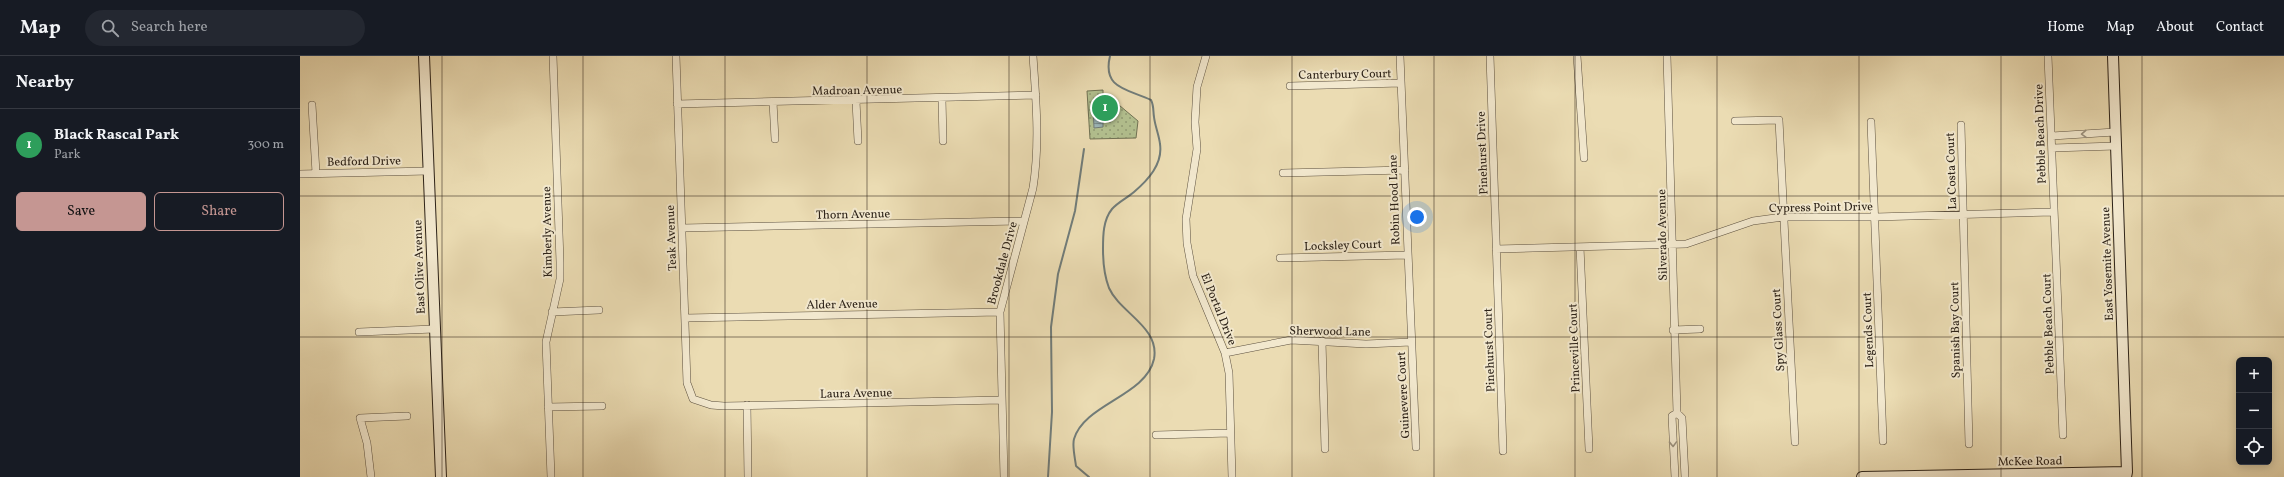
<!DOCTYPE html>
<html lang="en">
<head>
<meta charset="utf-8">
<style>
	:root { --surface:#171b24; --page:#242831; --text:#f1f3f6; --muted:#9ea1a6; --line:#363941; --accent:#c59692 }
	body { margin:0; font-family:Vollkorn,serif; background:var(--page); color:var(--text) }
	.controls { position:absolute; right:12px; bottom:12px; display:grid; overflow:hidden; border-radius:6px; box-shadow:0 2px 10px #0003 }
	.controls button { width:36px; height:36px; display:grid; place-items:center; padding:0; border:0; border-bottom:1px solid var(--line); background:var(--surface); color:var(--text); font:20px sans-serif }
	.you { position:absolute; left:1117px; top:161px; width:14px; height:14px; margin:-10px; border:3px solid #fff; border-radius:50%; background:#1a73e8; box-shadow:0 0 0 6px #1a73e833 }
	.badge { display:grid; place-items:center; width:26px; height:26px; border-radius:50%; background:var(--accent); color:#fff; font-size:13px; font-weight:700 }
	.pin { position:absolute; translate:-50% -50%; border:2px solid #fff; box-shadow:0 1px 4px #0006 }
	.list { margin:0; padding:0; list-style:none }
	h2 { display:flex; justify-content:space-between; align-items:center; height:52px; margin:0; padding:0 16px; font-size:17px }
	h2 small { font-size:13px; font-weight:400; color:var(--muted) }
	.list li { display:grid; grid-template-columns:26px 1fr auto; gap:12px; align-items:center; box-sizing:border-box; height:72px; padding:0 16px; border-top:1px solid var(--line) }
	.list b { display:block; font-size:15px; white-space:nowrap }
	.list p { margin:0; font-size:13px; white-space:nowrap; color:var(--muted) }
	.list em { font-size:13px; font-style:normal; color:var(--muted) }
	.actions { display:flex; gap:8px; padding:12px 16px }
	.actions a { flex:1; padding:9px 0; border:1px solid var(--accent); border-radius:6px; text-align:center; font-size:14px; color:var(--accent) }
	.actions .main { background:var(--accent); color:#111 }
	.icon { flex:none; width:22px; height:22px; fill:none; stroke:currentColor; stroke-width:2; stroke-linecap:round; stroke-linejoin:round }
	.map { position:relative; flex:none; width:1984px; height:421px; overflow:hidden }
	header { display:flex; align-items:center; gap:24px; box-sizing:border-box; height:56px; padding:0 20px; background:var(--surface); border-bottom:1px solid var(--line) }
	header strong { font-size:19px }
	nav { display:flex; gap:22px; margin-inline-start:auto; font-size:14px }
	.search { width:280px; height:36px; background:var(--page); display:flex; align-items:center; gap:10px; box-sizing:border-box; padding:0 14px; border-radius:22px; color:var(--muted); font-size:15px }
	main { display:flex }
	aside { flex:1; background:var(--surface) }
	.map>svg:first-child { display:block }
	.park { fill:url(#park-dots); stroke:#707254 }
	.water { fill:url(#water-rules); stroke:#717c79 }
	.lines { fill:none; stroke-linecap:round; stroke-linejoin:round }
	.stream { stroke:#717c79; stroke-width:2 }
	.street-casing { stroke:#5c503f; stroke-width:8 }
	.secondary-casing { stroke:#2c2218; stroke-width:12 }
	.street { stroke:#f2e8ce; stroke-width:7 }
	.secondary { stroke:#f2e8ce; stroke-width:10 }
	.oneway { stroke:#998f7c }
	.grid { fill:none; stroke:#2c2218; stroke-width:1; stroke-opacity:0.55 }
	.labels { text-anchor:middle; stroke-width:4; stroke-linejoin:round; paint-order:stroke }
	.street-label { font-size:12px; fill:#2c2218; stroke:#f2e8ce }
</style>
</head>
<body>
<header>
<strong>Map</strong>
<div class="search"><svg class="icon" aria-label="search" viewBox="0 0 24 24"><circle cx="10" cy="10" r="6"/><path d="M15 15l6 6"/></svg>Search here</div>
<nav><a>Home</a><a>Map</a><a>About</a><a>Contact</a></nav>
</header>
<main>
<aside>
<h2>Nearby<small></small></h2>
<ul class="list">
<li><span class="badge" style="background:#2e9e5b">1</span><div><b>Black Rascal Park</b><p>Park</p></div><em>300 m</em></li>
</ul>
<div class="actions"><a class="main">Save</a><a>Share</a></div>
</aside>
<div class="map">
<svg width="1984" height="421" viewBox="0 0 1984 421">
	<defs>
		<pattern id="park-dots" width="8" height="8" patternUnits="userSpaceOnUse"><rect width="8" height="8" fill="#b3c190"/><path d="M2 2h.1M6 6h.1" fill="none" stroke="#929c75" stroke-width="1.8" stroke-linecap="round"/></pattern>
		<pattern id="water-rules" width="6" height="5" patternUnits="userSpaceOnUse"><rect width="6" height="5" fill="#9fb8ba"/><path d="M0 2.5h6" fill="none" stroke="#829596"/></pattern>
	</defs>
	<rect width="100%" height="100%" fill="#ebdcb3"/>
	<filter id="stains"><feTurbulence type="fractalNoise" baseFrequency=".005" numOctaves="4"/><feColorMatrix values="0 0 0 0 .2 0 0 0 0 .09 0 0 0 0 .02 0 0 0 .5 -.17"/></filter>
	<radialGradient id="worn" r=".72"><stop offset=".6" stop-color="#630" stop-opacity="0"/><stop offset="1" stop-color="#630" stop-opacity=".3"/></radialGradient>
	<!-- park -->
	<path class="park" d="M803,34V39H807L838,65L836,82L790,83L787,35Z"/>
	<!-- water -->
	<path class="water" d="M803,47V71L794,72L793,48Z"/>
	<g class="lines">
		<!-- stream -->
		<path class="stream" d="M748,421L752,356L751,271L758,218L775,155L784,93
			M789,421L776,410C775,402 772,390 774,383C784,348 846,340 854,303C860,271 820,257 809,232C804,219 803,207 803,193C803,180 803,164 812,153C818,146 827,142 834,136C848,124 863,108 860,88C859,79 855,70 854,61C853,55 854,50 851,44C828,33 802,33 810,0"/>
		<defs>
			<path id="street" d="M376,0L387,327L393,343L411,349L424,350L701,344
				M906,0L897,31L895,66L897,93L886,163L887,187L893,220L925,297L929,317L932,421
				M1100,0L1116,391
				M1190,0L1203,395
				M1277,0L1284,102
				M1367,0L1377,357L1382,362L1385,421
				M1748,0L1763,379
				M990,30L1101,27
				M642,43L643,85
				M556,45L558,85
				M473,46L475,83
				M377,48L736,39
				M12,49L16,117
				M1435,65L1479,64L1495,386
				M1571,66L1583,385
				M1661,69L1669,388
				M1752,80L1815,76
				M1752,92L1816,90
				M983,117L1105,114
				M0,118L128,115
				M382,172L724,165
				M1280,191L1289,393
				M1196,193L1386,188L1453,165L1483,161H1575L1754,156
				M980,202L1107,199
				M252,256L299,254
				M385,262L700,256
				M1373,274L1400,273
				M59,276L134,273
				M1022,285L1025,393
				M925,297L991,284L1066,288L1111,286
				M447,349L448,421
				M248,351L302,350
				M856,379L930,377
				M71,421L67,387L60,362L107,360
				M251,421L246,286L260,223V206L253,0
				M704,421L700,256L733,132C740,88 736,44 733,0
				M1375,421L1372,360L1377,357"/>
			<path id="secondary" d="M124,0L141,421
				M1813,0L1827,416L1826,421
				M1562,421L1827,416"/>
		</defs>
		<!-- street casing -->
		<use href="#street" class="street-casing"/>
		<!-- secondary casing -->
		<use href="#secondary" class="secondary-casing"/>
		<!-- street -->
		<use href="#street" class="street"/>
		<!-- secondary -->
		<use href="#secondary" class="secondary"/>
	</g>
	<!-- one-way arrows -->
	<defs><path id="oneway-chevron" d="M-2-3.5L2.5 0L-2 3.5" fill="none" stroke-width="1.6" stroke-linecap="round" stroke-linejoin="round"/></defs>
	<g class="oneway">
		<use href="#oneway-chevron" transform="translate(1784 78) rotate(177)"/>
		<use href="#oneway-chevron" transform="translate(1373 388) rotate(88)"/>
	</g>
	<!-- grid -->
	<path class="grid" d="M142,0V421M283,0V421M425,0V421M567,0V421M709,0V421M850,0V421M992,0V421M1134,0V421M1275,0V421M1417,0V421M1559,0V421M1701,0V421M1842,0V421M0,140H1984M0,281H1984"/>
	<g class="labels">
		<!-- street labels -->
		<g class="street-label">
			<text transform="translate(1045 18) rotate(-1)" y="4">Canterbury Court</text>
			<text transform="translate(557 34) rotate(-1)" y="4">Madroan Avenue</text>
			<text transform="translate(1740 78) rotate(-92)" y="4">Pebble Beach Drive</text>
			<text transform="translate(1182 97) rotate(-92)" y="4">Pinehurst Drive</text>
			<text transform="translate(64 105) rotate(-1)" y="4">Bedford Drive</text>
			<text transform="translate(1651 115) rotate(-92)" y="4">La Costa Court</text>
			<text transform="translate(1094 144) rotate(-92)" y="4">Robin Hood Lane</text>
			<text transform="translate(1521 151) rotate(-1)" y="4">Cypress Point Drive</text>
			<text transform="translate(553 158) rotate(-1)" y="4">Thorn Avenue</text>
			<text transform="translate(247 176) rotate(-91)" y="4">Kimberly Avenue</text>
			<text transform="translate(1362 179) rotate(-91)" y="4">Silverado Avenue</text>
			<text transform="translate(371 182) rotate(-92)" y="4">Teak Avenue</text>
			<text transform="translate(1043 189) rotate(-2)" y="4">Locksley Court</text>
			<text transform="translate(702 207) rotate(-75)" y="4">Brookdale Drive</text>
			<text transform="translate(1807 208) rotate(-92)" y="4">East Yosemite Avenue</text>
			<text transform="translate(119 211) rotate(-92)" y="4">East Olive Avenue</text>
			<text transform="translate(542 248) rotate(-1)" y="4">Alder Avenue</text>
			<text transform="translate(919 253) rotate(68)" y="4">El Portal Drive</text>
			<text transform="translate(1748 268) rotate(-92)" y="4">Pebble Beach Court</text>
			<text transform="translate(1478 274) rotate(-93)" y="4">Spy Glass Court</text>
			<text transform="translate(1568 274) rotate(-92)" y="4">Legends Court</text>
			<text transform="translate(1655 274) rotate(-91)" y="4">Spanish Bay Court</text>
			<text transform="translate(1030 275) rotate(1)" y="4">Sherwood Lane</text>
			<text transform="translate(1274 292) rotate(-92)" y="4">Princeville Court</text>
			<text transform="translate(1189 294) rotate(-92)" y="4">Pinehurst Court</text>
			<text transform="translate(556 337) rotate(-1)" y="4">Laura Avenue</text>
			<text transform="translate(1103 339) rotate(-93)" y="4">Guinevere Court</text>
			<text transform="translate(1730 405) rotate(-1)" y="4">McKee Road</text>
		</g>
	</g>
	<rect width="100%" height="100%" filter="url(#stains)"/>
	<rect width="100%" height="100%" fill="url(#worn)"/>
</svg>
<div class="controls">
<button>+</button>
<button>−</button>
<button><svg class="icon" aria-label="locate" viewBox="0 0 24 24"><circle cx="12" cy="12" r="6"/><path d="M12 2v4M12 18v4M2 12h4M18 12h4"/></svg></button>
</div>
<div class="you"></div>
<div class="pin badge" style="left:805px;top:52px;background:#2e9e5b">1</div>
</div>
</main>
</body>
</html>
